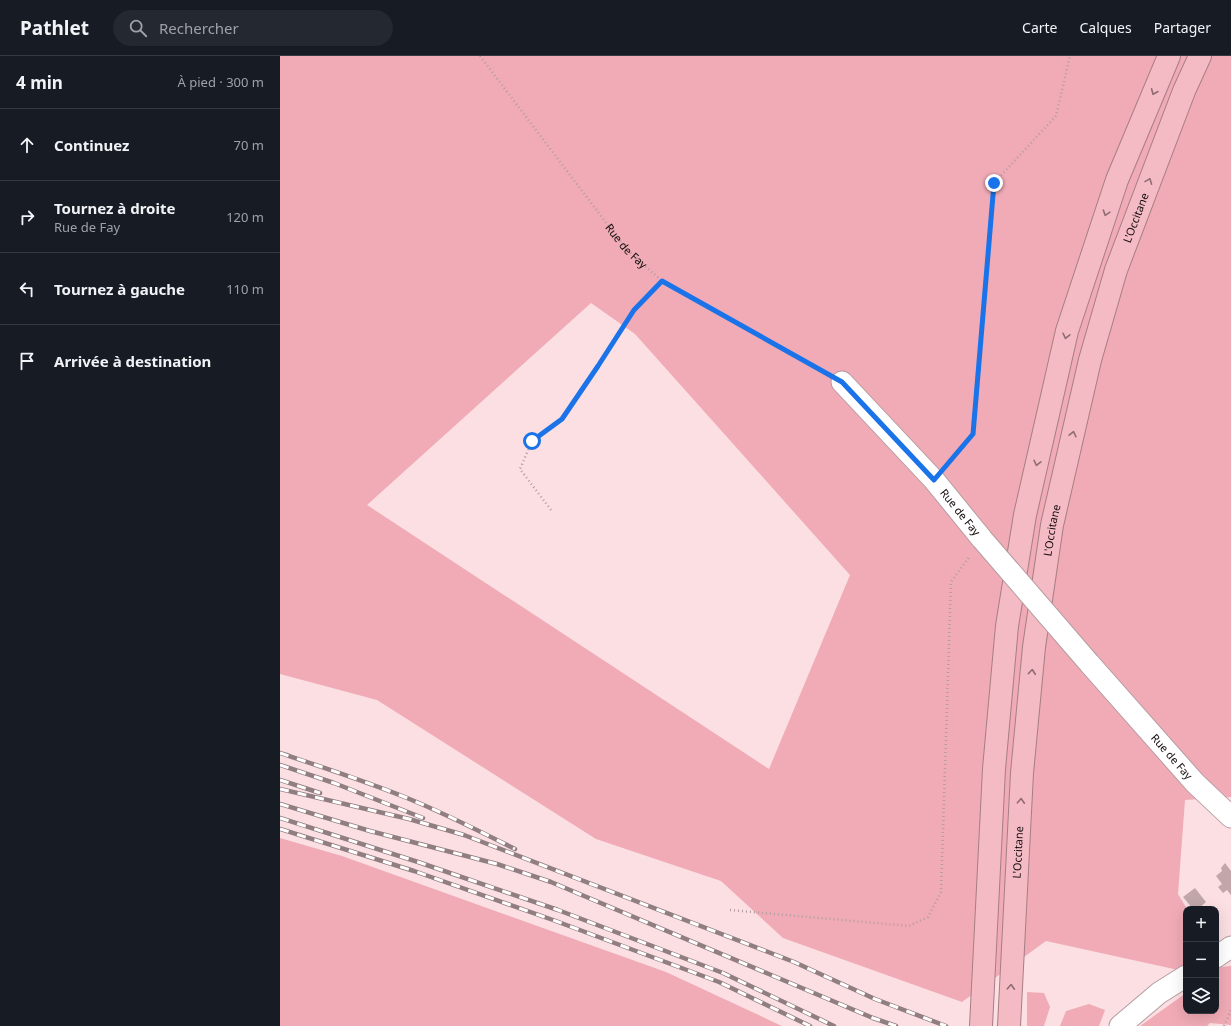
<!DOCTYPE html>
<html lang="fr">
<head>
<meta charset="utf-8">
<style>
	:root { --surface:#171b24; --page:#242831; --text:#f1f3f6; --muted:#9ea1a6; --line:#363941 }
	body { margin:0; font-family:"Noto Sans",sans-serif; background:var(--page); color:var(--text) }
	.controls { position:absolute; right:12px; bottom:12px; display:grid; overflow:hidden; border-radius:8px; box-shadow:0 4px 16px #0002 }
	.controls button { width:36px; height:36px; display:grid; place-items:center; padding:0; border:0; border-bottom:1px solid var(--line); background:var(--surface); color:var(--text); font:20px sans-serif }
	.stop { position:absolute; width:12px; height:12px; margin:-9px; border:3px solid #1a73e8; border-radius:50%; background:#fff }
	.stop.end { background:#1a73e8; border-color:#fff; box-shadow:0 1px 4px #0008 }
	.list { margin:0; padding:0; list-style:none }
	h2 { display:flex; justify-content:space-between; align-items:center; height:52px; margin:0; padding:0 16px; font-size:17px }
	h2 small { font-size:13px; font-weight:400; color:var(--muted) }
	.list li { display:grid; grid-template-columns:26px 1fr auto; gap:12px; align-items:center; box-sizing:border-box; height:72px; padding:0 16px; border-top:1px solid var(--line) }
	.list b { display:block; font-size:15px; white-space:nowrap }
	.list p { margin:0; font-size:13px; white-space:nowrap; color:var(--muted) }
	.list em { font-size:13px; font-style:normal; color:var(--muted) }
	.icon { flex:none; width:22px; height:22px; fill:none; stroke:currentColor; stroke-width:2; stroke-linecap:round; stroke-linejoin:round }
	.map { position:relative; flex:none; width:951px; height:970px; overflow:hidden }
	header { display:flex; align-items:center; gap:24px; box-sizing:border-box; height:56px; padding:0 20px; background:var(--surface); border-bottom:1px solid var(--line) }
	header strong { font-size:19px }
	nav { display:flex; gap:22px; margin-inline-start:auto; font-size:14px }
	.search { width:280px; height:36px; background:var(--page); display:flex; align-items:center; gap:10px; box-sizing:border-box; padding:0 14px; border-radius:22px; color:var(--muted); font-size:15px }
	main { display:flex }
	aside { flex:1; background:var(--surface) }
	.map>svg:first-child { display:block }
	.green { fill:#f0abb6; fill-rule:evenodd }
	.building { fill:#c1a7aa }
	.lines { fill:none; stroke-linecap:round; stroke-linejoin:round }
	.minor-casing { stroke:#b69ca0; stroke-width:23 }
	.motorway-casing { stroke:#a67e84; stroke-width:24 }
	.path { stroke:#b39da0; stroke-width:2.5; stroke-dasharray:1 3; stroke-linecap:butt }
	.minor { stroke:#fff; stroke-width:21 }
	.motorway { stroke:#f4bbc4; stroke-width:22 }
	.rail-casing { stroke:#917e81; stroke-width:4.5 }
	.rail { stroke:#fff; stroke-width:3; stroke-dasharray:9; stroke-linecap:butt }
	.minor-bridge-casing { stroke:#b69ca0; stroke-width:23; stroke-linecap:butt }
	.minor-bridge { stroke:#fff; stroke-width:21 }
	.oneway { stroke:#906c72 }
	.route { stroke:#1a73e8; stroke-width:5 }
	.labels { text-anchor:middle; stroke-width:3.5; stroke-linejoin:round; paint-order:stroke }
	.street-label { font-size:11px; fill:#150c0d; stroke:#fff }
</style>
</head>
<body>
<header>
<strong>Pathlet</strong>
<div class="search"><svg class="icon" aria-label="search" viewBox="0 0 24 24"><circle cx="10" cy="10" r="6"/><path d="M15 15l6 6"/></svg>Rechercher</div>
<nav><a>Carte</a><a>Calques</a><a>Partager</a></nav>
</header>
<main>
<aside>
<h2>4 min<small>À pied · 300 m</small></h2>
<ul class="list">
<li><svg class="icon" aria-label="ahead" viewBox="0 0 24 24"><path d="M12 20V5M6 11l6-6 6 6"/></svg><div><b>Continuez</b></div><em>70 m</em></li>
<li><svg class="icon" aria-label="right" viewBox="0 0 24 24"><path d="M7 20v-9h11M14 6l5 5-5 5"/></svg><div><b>Tournez à droite</b><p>Rue de Fay</p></div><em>120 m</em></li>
<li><svg class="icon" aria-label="left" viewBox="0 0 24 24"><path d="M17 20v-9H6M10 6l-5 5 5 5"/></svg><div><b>Tournez à gauche</b></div><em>110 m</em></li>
<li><svg class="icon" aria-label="arrive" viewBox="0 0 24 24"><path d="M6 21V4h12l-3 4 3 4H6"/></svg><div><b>Arrivée à destination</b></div></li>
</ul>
</aside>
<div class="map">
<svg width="951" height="970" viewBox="0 0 951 970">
	<rect width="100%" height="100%" fill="#fbdfe3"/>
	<!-- green -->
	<path class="green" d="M0,0H951V741L905,744L898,838L907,853H906V913L903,915L766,885L682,946L503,882L441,825L316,783L97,644L0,618ZM311,247L355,278L570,519L489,713L87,449Z
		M0,782L62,800L386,916L502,970H0Z
		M951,910V969L930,967L927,970H860L906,937V955H936V914L941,911Z
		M747,936L764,937L770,951L764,970H747Z
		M809,948L825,954L819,970H780L786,955Z"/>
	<!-- building -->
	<path class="building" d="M945,807L951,815V839L947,834L943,837L938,831L942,828L936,820L942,815L941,812Z
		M915,832L926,846L918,853H913L903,841Z"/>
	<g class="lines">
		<defs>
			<g id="minor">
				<path id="s2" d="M562,326L654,424L702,483"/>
				<path id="s3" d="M809,607L915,727L951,761"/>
				<path d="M936,901L951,891"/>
				<path d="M840,970L879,937L906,920"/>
			</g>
			<g id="motorway">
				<path d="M701,970L714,713L727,570L745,459L787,275L837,124L889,0"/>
				<path id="s4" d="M729,970L742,717L754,591L772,469L810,304L836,214L904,35L920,0"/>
			</g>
		</defs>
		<!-- minor casing -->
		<use href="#minor" class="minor-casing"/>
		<!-- motorway casing -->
		<use href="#motorway" class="motorway-casing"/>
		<!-- path -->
		<g class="path">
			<path id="s1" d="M200,0L346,193L382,225L546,317"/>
			<path d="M666,410L693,378L714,127L776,60L790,0"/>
			<path d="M271,454L240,413L252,385L282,363L318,310L353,254L382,225"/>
			<path d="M450,854L629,870L648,861L661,836L671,526L690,500"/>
			<path d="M944,970L951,954"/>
		</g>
		<!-- minor -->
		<use href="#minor" class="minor"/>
		<!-- motorway -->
		<use href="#motorway" class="motorway"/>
		<defs>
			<path id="rail" d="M0,697C42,711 85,725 127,742C164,757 199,775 235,793
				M0,709L54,727L143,762
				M0,724L40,737
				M0,733L129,763L184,779L514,906L595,943L666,970
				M0,748L90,775L217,808L271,826L593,962L616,970
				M0,762L138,806L278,854L443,917L554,970
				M0,773L134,815L273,864L439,926L530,970"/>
		</defs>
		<!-- rail casing -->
		<use href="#rail" class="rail-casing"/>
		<!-- rail -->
		<use href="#rail" class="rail"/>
		<defs>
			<path id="minor-bridge" d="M702,483L809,607"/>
		</defs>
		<!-- minor-bridge casing -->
		<use href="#minor-bridge" class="minor-bridge-casing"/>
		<!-- minor-bridge -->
		<use href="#minor-bridge" class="minor-bridge"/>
	</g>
	<!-- one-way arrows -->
	<defs><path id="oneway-chevron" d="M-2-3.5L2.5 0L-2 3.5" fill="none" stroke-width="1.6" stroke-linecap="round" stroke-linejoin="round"/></defs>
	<g class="oneway">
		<use href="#oneway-chevron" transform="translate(874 36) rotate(113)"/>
		<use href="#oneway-chevron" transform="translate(869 125) rotate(-69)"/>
		<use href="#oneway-chevron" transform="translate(826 157) rotate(108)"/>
		<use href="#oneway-chevron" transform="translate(786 280) rotate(103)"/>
		<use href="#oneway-chevron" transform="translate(793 378) rotate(-77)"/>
		<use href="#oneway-chevron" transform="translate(757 407) rotate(103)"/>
		<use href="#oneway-chevron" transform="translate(752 616) rotate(-85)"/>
		<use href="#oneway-chevron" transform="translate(741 745) rotate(-87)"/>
		<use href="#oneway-chevron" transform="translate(731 931) rotate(-87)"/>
	</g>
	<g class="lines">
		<!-- route -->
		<path class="route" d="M252,385L282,363L318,310L354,254L382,225L562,326L654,424L693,378L714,127"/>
	</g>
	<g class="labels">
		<!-- street labels -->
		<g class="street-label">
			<text dy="4" stroke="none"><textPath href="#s4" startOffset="822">L'Occitane</textPath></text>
			<text dy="4" stroke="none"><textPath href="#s1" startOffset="240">Rue de Fay</textPath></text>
			<text dy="4" stroke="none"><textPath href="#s2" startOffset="176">Rue de Fay</textPath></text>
			<text dy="4" stroke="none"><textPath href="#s4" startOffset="498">L'Occitane</textPath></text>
			<text dy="4" stroke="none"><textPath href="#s3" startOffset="125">Rue de Fay</textPath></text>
			<text dy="4" stroke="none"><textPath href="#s4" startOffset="174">L'Occitane</textPath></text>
		</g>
	</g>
</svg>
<div class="controls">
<button>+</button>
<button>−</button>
<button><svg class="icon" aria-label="layers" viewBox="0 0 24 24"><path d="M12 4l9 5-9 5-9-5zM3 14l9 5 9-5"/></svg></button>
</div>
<div class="stop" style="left:252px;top:385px"></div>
<div class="stop end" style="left:714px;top:127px"></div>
</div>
</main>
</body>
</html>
